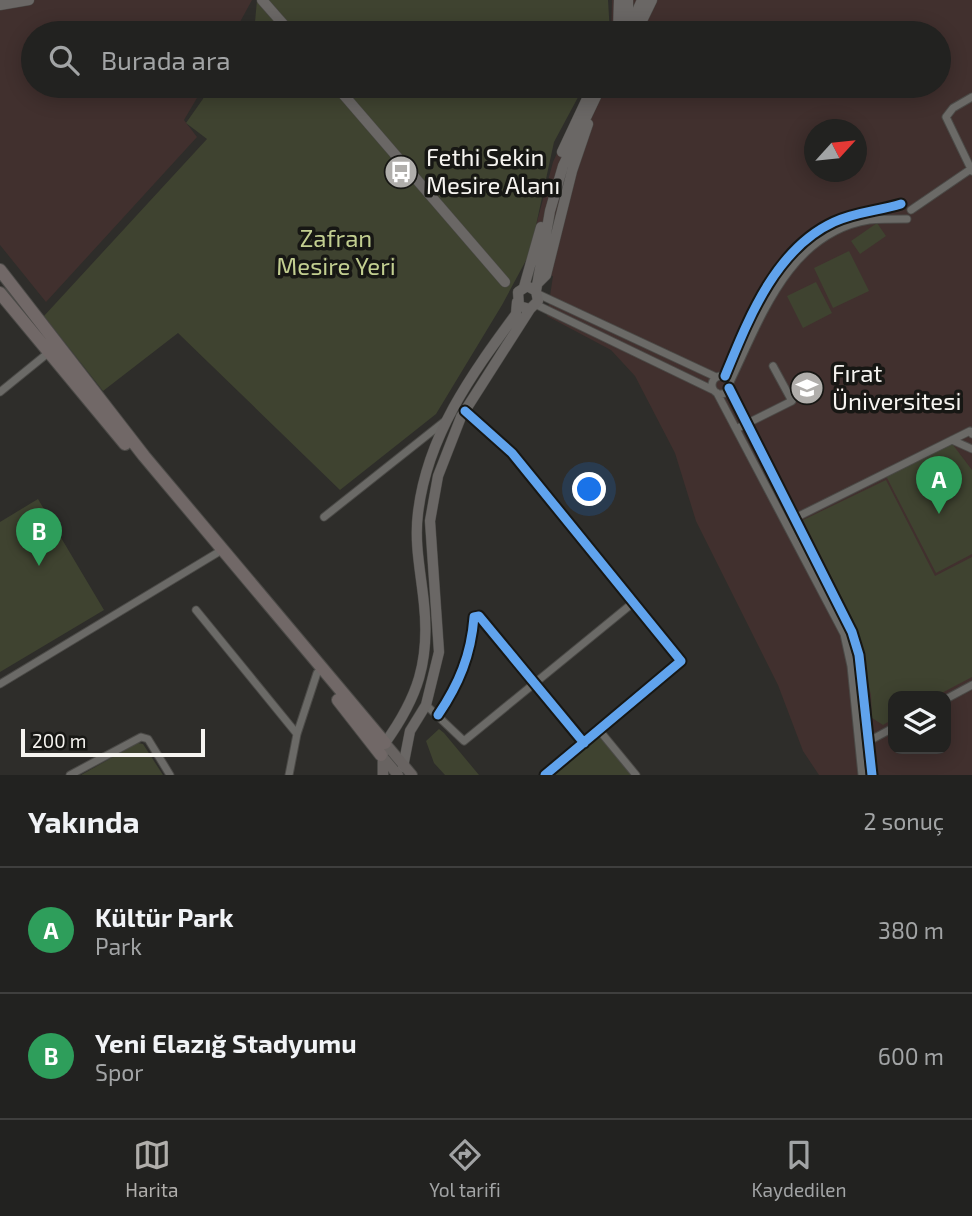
<!DOCTYPE html>
<html lang="tr">
<head>
<meta charset="utf-8">
<style>
	:root { --surface:#222220; --page:#2a2a29; --text:#f1f3f6; --muted:#a2a4a5; --line:#3f3f3e; --accent:#b0aeab }
	body { margin:0; font-family:"Exo 2",sans-serif; background:var(--page); color:var(--text) }
	.controls { position:absolute; right:21px; bottom:21px; display:grid; overflow:hidden; border-radius:14px; box-shadow:0 4px 18px #0003 }
	.controls button { width:63px; height:63px; display:grid; place-items:center; padding:0; border:0; border-bottom:2px solid var(--line); background:var(--surface); color:var(--text); font:35px sans-serif }
	.compass { position:absolute; left:804px; top:119px; width:63px; height:63px; border-radius:50%; background:var(--surface); box-shadow:0 4px 18px #0003; rotate:63deg }
	.scale { position:absolute; left:21px; bottom:18px; width:184px; box-sizing:border-box; padding-left:7px; border:4px solid #f6f4f0; border-top:0; font-size:19px; line-height:24px; white-space:nowrap; color:#f6f4f0; -webkit-text-stroke:5px #171714; paint-order:stroke }
	.you { position:absolute; left:590px; top:490px; width:24px; height:24px; margin:-18px; border:5px solid #fff; border-radius:50%; background:#1a73e8; box-shadow:0 0 0 10px #1a73e833 }
	.badge { display:grid; place-items:center; width:46px; height:46px; border-radius:50%; background:var(--accent); color:#fff; font-size:23px; font-weight:700 }
	.pin { position:absolute; translate:-50% -58px; filter:drop-shadow(0 2px 4px #0008) }
	.pin::after { content:''; position:absolute; top:37px; width:24px; height:21px; background:inherit; clip-path:polygon(0 0,100% 0,50% 100%) }
	.list { margin:0; padding:0; list-style:none }
	h2 { display:flex; justify-content:space-between; align-items:center; height:91px; margin:0; padding:0 28px; font-size:30px }
	h2 small { font-size:23px; font-weight:400; color:var(--muted) }
	.list li { display:grid; grid-template-columns:46px 1fr auto; gap:21px; align-items:center; box-sizing:border-box; height:126px; padding:0 28px; border-top:2px solid var(--line) }
	.list b { display:block; font-size:26px; white-space:nowrap }
	.list p { margin:0; font-size:23px; white-space:nowrap; color:var(--muted) }
	.list em { font-size:23px; font-style:normal; color:var(--muted) }
	.icon { flex:none; width:38px; height:38px; fill:none; stroke:currentColor; stroke-width:2; stroke-linecap:round; stroke-linejoin:round }
	.map { position:relative; flex:none; width:972px; height:775px; overflow:hidden }
	.search { position:absolute; background:var(--surface); box-shadow:0 4px 18px #0003; left:21px; right:21px; top:21px; height:77px; display:flex; align-items:center; gap:18px; box-sizing:border-box; padding:0 24px; border-radius:38px; color:var(--muted); font-size:26px }
	.sheet { height:343px; background:var(--surface) }
	nav { display:flex; justify-content:space-around; align-items:center; box-sizing:border-box; height:98px; border-top:2px solid var(--line); background:var(--surface); font-size:19px; color:var(--muted) }
	nav a { display:grid; justify-items:center; gap:4px }
	nav .on { color:var(--accent) }
	.map>svg:first-child { display:block }
	.education { fill:#41302e; fill-rule:evenodd }
	.green { fill:#3f4330 }
	.lines { fill:none; stroke-linecap:round; stroke-linejoin:round }
	.street-casing { stroke:#4b4a47; stroke-width:9 }
	.secondary-casing { stroke:#4b4a47; stroke-width:11 }
	.primary-casing { stroke:#4b4a47; stroke-width:12 }
	.highway-casing { stroke:#4b4a47; stroke-width:14 }
	.street { stroke:#6b6a67; stroke-width:7 }
	.secondary { stroke:#6a6765; stroke-width:10 }
	.primary { stroke:#686361; stroke-width:10 }
	.highway { stroke:#716867; stroke-width:12 }
	.cycleway-casing { stroke:#171714; stroke-width:13 }
	.cycleway { stroke:#60a3ed; stroke-width:9 }
	.labels { text-anchor:middle; stroke-width:7; stroke-linejoin:round; paint-order:stroke }
	.poi-label { font-size:24px; fill:#f6f4f0; stroke:#171714; text-anchor:start }
	.park-label { font-size:24px; fill:#c2ce90; stroke:#171714 }
</style>
</head>
<body>
<div class="map">
<svg width="972" height="775" viewBox="0 0 972 775">
	<rect width="100%" height="100%" fill="#2e2d2a"/>
	<!-- education -->
	<path class="education" d="M0,0H252L234,33H33V86H204L184,120L197,137L46,302L0,245Z
		M612,0H972V775H819L803,751L778,685L696,521L675,453L635,376L611,350L547,316L553,276L523,274L553,162L588,86H939V33H611ZM814,130H856V172H814ZM893,696H946V749H893Z"/>
	<!-- green -->
	<path class="green" d="M257,0H608L610,33H248L255,22Z
		M212,86H584L554,142L530,253L502,305L436,414L340,490L178,333L103,391L44,316L207,139L186,123Z
		M877,223L886,236L860,254L851,241Z
		M849,251L869,291L833,308L814,268Z
		M816,282L832,313L803,328L787,296Z
		M950,441L972,470V554L936,573L885,474Z
		M886,480L935,576L972,557V677L936,696H893V719L883,725L872,718L871,695L852,618L803,520Z
		M38,499L104,610L0,672V522Z
		M439,729L444,733L479,775H445L434,763L426,741Z
		M602,735L633,775H554Z
		M138,743L143,744L163,775H81Z"/>
	<g class="lines">
		<defs>
			<path id="street" d="M816,86L826,92L835,88
				M972,97L953,108L946,117L972,171
				M911,210L971,169
				M538,294L716,377
				M537,305L713,390
				M712 385a9 9 0 1 1 18 0a9 9 0 1 1-18 0Z
				M725,376C748,320 775,249 834,222C855,212 878,211 901,204
				M730,382C761,318 789,233 869,220C881,219 895,219 907,219
				M729,388L852,632L859,655L872,775
				M0,392L48,353
				M717,393L844,634L851,666L862,775
				M465,411L512,453L681,661L545,775
				M736,429L792,401L773,366
				M952,440L972,449
				M324,517L445,421
				M793,519L970,431L972,434
				M196,610L297,734
				M0,684L217,553
				M946,699L972,685
				M426,705L464,741L634,602
				M438,715C459,684 471,655 474,617L479,616L584,743
				M599,730L636,775
				M867,742L893,728
				M70,775L141,737L148,739L170,775
				M289,775L297,734L317,673"/>
			<path id="secondary" d="M262,0L291,33
				M0,5L29,0
				M628,26V0
				M628,31L642,0
				M618,33L619,0
				M636,33L652,0
				M336,86L505,282
				M562,152L593,86
				M537,284L546,275L572,171L588,124
				M524,287L541,227
				M536,291L550,211L563,166L601,86
				M385,743C418,697 430,661 424,604C421,573 414,544 418,513C427,436 471,375 516,314L517,302
				M403,767L410,731L426,705L439,652L430,521L438,476L461,417L530,309L538,301L536,291L527,286L518,292L519,306L530,309"/>
			<path id="primary" d="M385,743L412,775
				M381,755L398,775
				M383,775V749"/>
			<path id="highway" d="M0,270L144,456L385,743
				M0,293L125,444
				M338,700L381,755"/>
		</defs>
		<!-- street casing -->
		<use href="#street" class="street-casing"/>
		<!-- secondary casing -->
		<use href="#secondary" class="secondary-casing"/>
		<!-- primary casing -->
		<use href="#primary" class="primary-casing"/>
		<!-- highway casing -->
		<use href="#highway" class="highway-casing"/>
		<!-- street -->
		<use href="#street" class="street"/>
		<!-- secondary -->
		<use href="#secondary" class="secondary"/>
		<!-- primary -->
		<use href="#primary" class="primary"/>
		<!-- highway -->
		<use href="#highway" class="highway"/>
		<defs>
			<path id="cycleway" d="M725,376C748,320 775,249 834,222C855,212 878,211 901,204
				M729,388L852,632L859,655L872,775
				M465,411L512,453L681,661L545,775
				M438,715C459,684 471,655 474,617L479,616L584,743"/>
		</defs>
		<!-- cycleway casing -->
		<use href="#cycleway" class="cycleway-casing"/>
		<!-- cycleway -->
		<use href="#cycleway" class="cycleway"/>
	</g>
	<!-- icons -->
	<defs>
		<symbol id="bus-disc" viewBox="-11 -11 22 22"><circle r="9.5" fill="#b0aeab" stroke="#171714"/><path d="M-5-6H5V4H4V6H2V4H-2V6H-4V4H-5ZM-3.5-4V0h7V-4ZM-3.5 1.2v1.5H-2V1.2ZM2 1.2v1.5H3.5V1.2Z" fill="#fff"/></symbol>
		<symbol id="university-disc" viewBox="-11 -11 22 22"><circle r="9.5" fill="#b0aeab" stroke="#171714"/><path d="M0-5L7-2L0 1L-7-2ZM-4 1L0 2.5L4 1V4Q0 6-4 4Z" fill="#fff"/></symbol>
	</defs>
	<g fill-rule="evenodd">
		<use href="#bus-disc" x="382" y="153" width="38" height="38"/>
		<use href="#university-disc" x="788" y="369" width="38" height="38"/>
	</g>
	<g class="labels">
		<!-- poi labels -->
		<g class="poi-label">
			<text x="426" y="166">Fethi Sekin<tspan x="426" dy="28">Mesire Alanı</tspan></text>
			<text x="832" y="382">Fırat<tspan x="832" dy="28">Üniversitesi</tspan></text>
		</g>
		<!-- park labels -->
		<g class="park-label">
			<text x="336" y="247">Zafran<tspan x="336" dy="28">Mesire Yeri</tspan></text>
		</g>
	</g>
</svg>
<div class="controls">
<button><svg class="icon" aria-label="layers" viewBox="0 0 24 24"><path d="M12 4l9 5-9 5-9-5zM3 14l9 5 9-5"/></svg></button>
</div>
<svg class="compass" viewBox="-18 -18 36 36"><path d="M0-13l5 13h-10z" fill="#e53935"/><path d="M0 13l5-13h-10z" fill="#a2a4a5"/></svg>
<div class="scale">200 m</div>
<div class="you"></div>
<div class="pin badge" style="left:939px;top:514px;background:#2e9e5b">A</div>
<div class="pin badge" style="left:39px;top:566px;background:#2e9e5b">B</div>
<div class="search"><svg class="icon" aria-label="search" viewBox="0 0 24 24"><circle cx="10" cy="10" r="6"/><path d="M15 15l6 6"/></svg>Burada ara</div>
</div>
<section class="sheet">
<h2>Yakında<small>2 sonuç</small></h2>
<ul class="list">
<li><span class="badge" style="background:#2e9e5b">A</span><div><b>Kültür Park</b><p>Park</p></div><em>380 m</em></li>
<li><span class="badge" style="background:#2e9e5b">B</span><div><b>Yeni Elazığ Stadyumu</b><p>Spor</p></div><em>600 m</em></li>
</ul>
</section>
<nav>
<a class="on"><svg class="icon" aria-label="map" viewBox="0 0 24 24"><path d="M3 6l6-2 6 2 6-2v14l-6 2-6-2-6 2zM9 4v14M15 6v14"/></svg>Harita</a>
<a><svg class="icon" aria-label="directions" viewBox="0 0 24 24"><path d="M12 3l9 9-9 9-9-9zM9 14v-3h6M13 9l2 2-2 2"/></svg>Yol tarifi</a>
<a><svg class="icon" aria-label="saved" viewBox="0 0 24 24"><path d="M7 4h10v16l-5-4-5 4z"/></svg>Kaydedilen</a>
</nav>
</body>
</html>
